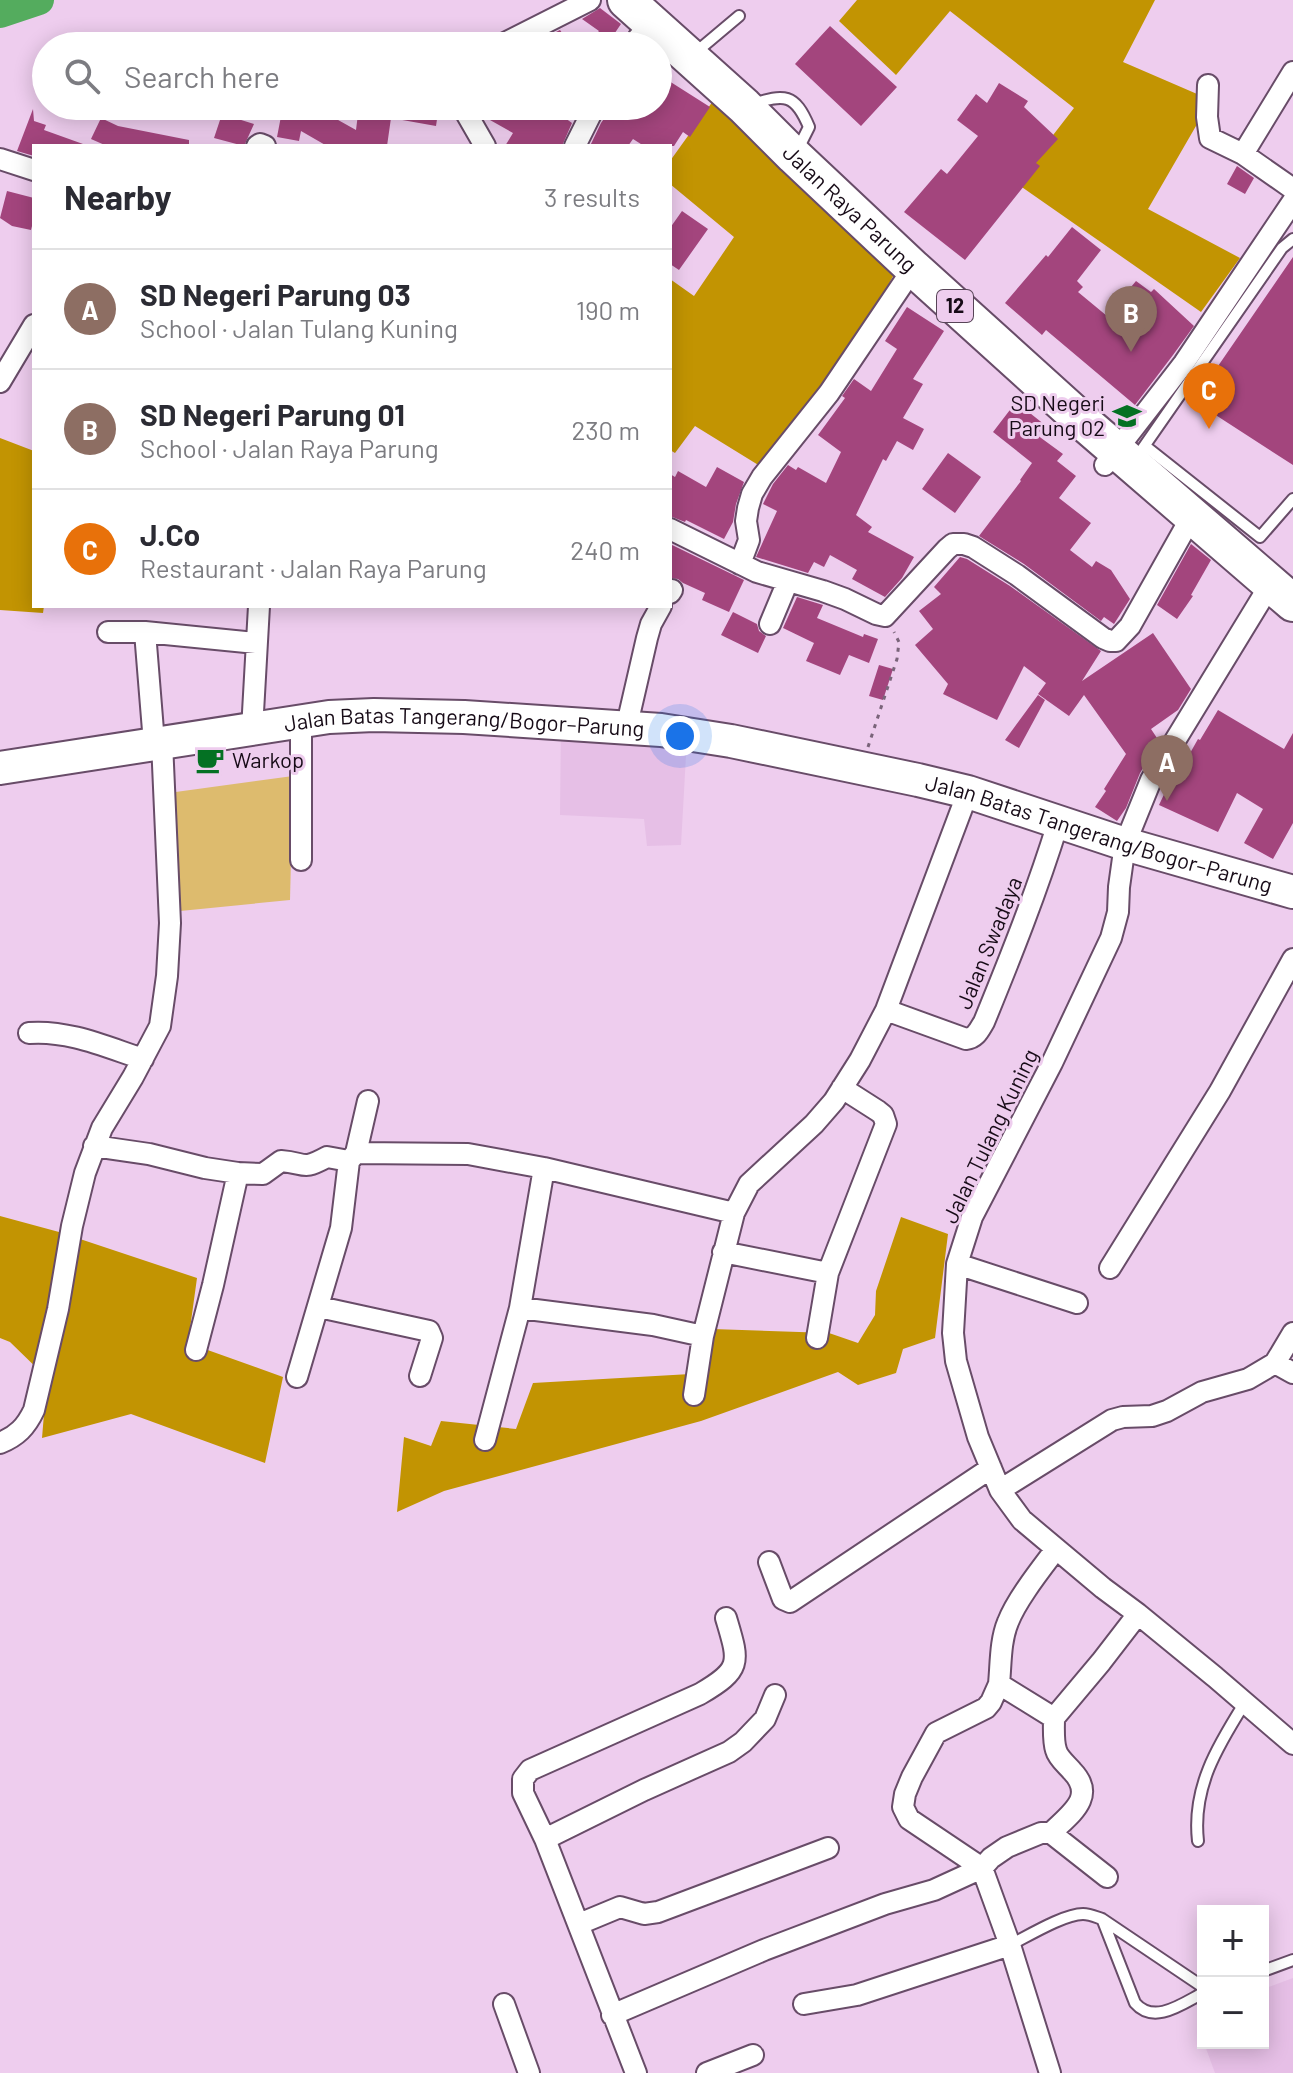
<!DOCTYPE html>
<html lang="en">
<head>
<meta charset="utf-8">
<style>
	:root { --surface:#fff; --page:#f7f7f7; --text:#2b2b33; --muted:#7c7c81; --line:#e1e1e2; --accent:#0f766e }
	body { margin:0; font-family:Barlow,sans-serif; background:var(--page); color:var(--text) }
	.controls { position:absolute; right:24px; bottom:24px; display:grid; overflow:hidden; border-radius:0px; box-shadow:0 4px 20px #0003 }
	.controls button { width:72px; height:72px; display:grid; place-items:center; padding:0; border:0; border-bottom:2px solid var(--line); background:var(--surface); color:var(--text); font:40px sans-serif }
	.you { position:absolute; left:680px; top:736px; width:28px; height:28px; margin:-20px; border:6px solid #fff; border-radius:50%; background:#1a73e8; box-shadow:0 0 0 12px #1a73e833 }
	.badge { display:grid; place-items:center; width:52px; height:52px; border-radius:50%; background:var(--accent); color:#fff; font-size:26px; font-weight:700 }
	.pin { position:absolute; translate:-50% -66px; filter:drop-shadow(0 2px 4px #0008) }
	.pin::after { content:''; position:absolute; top:42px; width:28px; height:24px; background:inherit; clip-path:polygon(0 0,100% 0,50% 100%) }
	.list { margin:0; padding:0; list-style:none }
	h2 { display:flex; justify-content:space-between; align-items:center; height:104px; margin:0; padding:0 32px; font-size:34px }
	h2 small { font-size:26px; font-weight:400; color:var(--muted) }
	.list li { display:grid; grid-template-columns:52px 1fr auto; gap:24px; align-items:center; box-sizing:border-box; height:120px; padding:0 32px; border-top:2px solid var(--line) }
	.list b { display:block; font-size:30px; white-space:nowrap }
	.list p { margin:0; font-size:26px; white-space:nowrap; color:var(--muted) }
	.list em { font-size:26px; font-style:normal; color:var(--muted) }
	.icon { flex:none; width:44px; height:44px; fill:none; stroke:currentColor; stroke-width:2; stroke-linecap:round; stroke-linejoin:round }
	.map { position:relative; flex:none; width:1293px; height:2073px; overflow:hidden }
	.search { position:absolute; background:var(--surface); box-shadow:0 4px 20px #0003; left:32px; top:32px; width:640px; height:88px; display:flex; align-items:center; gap:20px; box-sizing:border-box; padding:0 28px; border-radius:44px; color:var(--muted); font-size:30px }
	.panel { position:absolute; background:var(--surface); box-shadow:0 4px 20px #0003; left:32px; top:144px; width:640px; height:464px; border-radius:0px }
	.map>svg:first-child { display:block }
	.built { fill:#e6bfe6 }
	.green { fill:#ddbb6e }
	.forest { fill:#c29402 }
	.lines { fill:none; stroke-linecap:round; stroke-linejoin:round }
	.river { stroke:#54ac5e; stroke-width:30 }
	.building { fill:#a3457d }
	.lane-casing { stroke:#684c68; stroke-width:14 }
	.street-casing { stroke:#684c68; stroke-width:24 }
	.primary-casing { stroke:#684c68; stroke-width:36 }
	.highway-casing { stroke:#684c68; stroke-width:40 }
	.path { stroke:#7a647a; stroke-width:3; stroke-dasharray:4 6; stroke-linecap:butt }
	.lane { stroke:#fff; stroke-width:10 }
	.street { stroke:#fff; stroke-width:20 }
	.primary { stroke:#fff; stroke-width:32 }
	.highway { stroke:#fff; stroke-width:36 }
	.labels { text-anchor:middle; stroke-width:6; stroke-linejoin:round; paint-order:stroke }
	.shield { fill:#eecdee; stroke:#584558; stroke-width:2 }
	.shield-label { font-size:20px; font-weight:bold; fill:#170b17 }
	.street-label { font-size:22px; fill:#170b17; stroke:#eecdee }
	.poi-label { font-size:22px; fill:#170b17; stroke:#eecdee; text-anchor:end }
</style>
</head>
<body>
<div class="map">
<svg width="1293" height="2073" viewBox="0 0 1293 2073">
	<rect width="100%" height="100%" fill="#eecdee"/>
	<!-- built -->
	<path class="built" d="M561,725L687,738L681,845L647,846L644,819L560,815Z
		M1293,1978V2073H1215L1204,2043H1263V1989Z"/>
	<!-- green -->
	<path class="green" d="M293,776L290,900L160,913L161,794Z"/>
	<!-- forest -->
	<path class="forest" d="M857,0H1155L1123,62L1211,100L1148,209L1240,258L1201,312L1016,183L1074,108L950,11L896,75L839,21Z
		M713,101L898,267L853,350L765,469L695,426L675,453L670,450V279L694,296L734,237L670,184V161Z
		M0,438L34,451V606H44L43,613L0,610Z
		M0,1216L59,1232L197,1278L188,1343L283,1377L265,1463L131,1414L42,1438L47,1378L10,1342L0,1338Z
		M901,1217L948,1234L935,1338L903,1349L896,1373L858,1385L838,1372L701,1421L444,1491L397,1512L404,1437L431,1446L441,1421L516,1429L533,1383L708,1373L712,1329L829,1333L858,1343L875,1315L876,1291Z"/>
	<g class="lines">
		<!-- river -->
		<path class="river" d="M0,13L39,0"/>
	</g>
	<!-- building -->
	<path class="building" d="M600,8L621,24L606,46H586L599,31L582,19Z
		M830,26L897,87L861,126L795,64Z
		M560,30L571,46H529L532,44Z
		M658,74L710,107L690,137L683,132L674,146H644L633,139L628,146H590L601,123L613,106H658Z
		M999,83L1028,101L1024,107L1058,139L1036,163L1040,166L965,260L904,212L941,169L947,174L978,136L957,120L976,94L987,103Z
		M283,106H324L322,111L356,130L359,106H439L436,126L391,118L387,146H327L301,131L299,141L277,137Z
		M477,106H571L565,118L572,123L562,146H505L513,133L490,120L492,117Z
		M33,109L34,121L46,125L44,130L83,144V146H34V156L17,151Z
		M222,114L254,124L244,146L214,138Z
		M101,118L118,126L189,140V146H117L108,144L107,146L91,139Z
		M1237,166L1254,178L1245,194L1227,184Z
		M7,191L34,198V218L31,230L12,226L0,218Z
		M682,211L708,229L679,270L670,264V228Z
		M1072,227L1101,250L1077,281L1083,287L1078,292L1107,316L1136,281L1151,292L1154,289L1194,326L1173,355L1135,405L1046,330L1042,335L1005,303L1046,255L1048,257Z
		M1293,257V465L1194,401Z
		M907,307L944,331L913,379L923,384L903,418L924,429L913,450L897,441L886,461L883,459L856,515L872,527L868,532L914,557L902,578L885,597L852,579L857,570L830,555L824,567L814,562L808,573L756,557L777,511L763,504L773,484L788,465L796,470L798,467L826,483L841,452L818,435L845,398L842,396L854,379L871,391L897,349L885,341Z
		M1016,402L1045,425L1037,435L1063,454L1057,461L1076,476L1059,498L1091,523L1070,550L1092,567L1096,561L1111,570L1130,599L1114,624L1104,617L1101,621L1024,564L979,536L1021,481L1020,480L1032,463L993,432Z
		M948,453L981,477L955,513L922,489Z
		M717,467L744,482L736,504L733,522L724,539L686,520L685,522L670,516V474L675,477L678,471L706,487Z
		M670,544L744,580L729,612L702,600L705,593L683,583L678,579L670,578Z
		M1191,544L1211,560L1191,595L1193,596L1177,619L1157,605Z
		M960,557L967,559L1010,586L1101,651L1082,681L1153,633L1191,689L1178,710L1151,729L1159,741L1140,773L1126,808L1117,821L1095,807L1106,791L1104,789L1126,754L1084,695L1069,716L1038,694L1046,683L1024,666L997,720L943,694L948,684L915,645L933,629L919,611L941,594L934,587Z
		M797,597L823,605L817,618L863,637L864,634L878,639L869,663L849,655L840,675L806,661L814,643L783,628Z
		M733,612L757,624L759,631L766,636L758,653L721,635Z
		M879,665L893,669L883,700L869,696Z
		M1038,695L1045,700L1019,748L1005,740Z
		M1218,710L1284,749L1293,733V823L1273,859L1244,843L1263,809L1237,793L1218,832L1159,805L1177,767L1180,771L1198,739L1200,740Z"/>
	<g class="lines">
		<defs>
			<path id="lane" d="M695,53L739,16
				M753,104C784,94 795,93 809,127L798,149
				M1145,446L1260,537L1293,499
				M1136,458L1282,248L1293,239
				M1198,1841C1192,1788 1217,1747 1244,1704
				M1103,1921L1135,2003C1154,2025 1182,2004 1203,1993
				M1010,1945C1028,1936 1064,1914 1083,1914C1090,1914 1096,1917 1102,1919L1203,1987
				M1263,1971L1293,1960"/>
			<path id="street" d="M499,46L590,0
				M633,46L639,37
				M1208,85L1207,117L1210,138L1243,154L1293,189
				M462,106L485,146
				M257,146L260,144L265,146
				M575,146L595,106
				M1243,154L1293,72
				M0,159L34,170
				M0,382L34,325
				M1105,465L1184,363L1293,201
				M670,529L757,572L823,591L845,599L876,614L885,616L947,549L953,544H964L973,547L1017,575L1103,638L1110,641H1116L1130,626L1184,530
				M740,564L749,540L746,521L748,508L752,494L762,477L829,393L904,282
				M670,593L672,590
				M1262,598L1151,780L1125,844L1119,887L1118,912L1111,938L1052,1063L972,1217L957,1264L953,1333L956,1361L978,1437L1000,1490L1022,1520L1103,1588L1138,1614L1215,1677L1293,1744
				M770,624L788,581
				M108,632H145L256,643
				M145,632L154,743
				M626,729L647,638L651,624L661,606
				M252,730L259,606
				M301,860V722
				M886,1010L966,1039C976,1038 979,1030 984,1022C1011,956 1037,891 1058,823
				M29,1033C69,1030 106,1047 143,1059
				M94,1146L149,1154L205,1168L238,1173L263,1174L281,1161C307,1163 301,1171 327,1157L349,1161
				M356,1153L468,1154L544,1168L734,1213
				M723,1252L828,1273
				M957,1264L1077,1303
				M1110,1268L1220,1091L1293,959
				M319,1307L429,1331L432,1338L420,1376
				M520,1308L653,1325L703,1336
				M817,1338L828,1273L886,1124L883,1115L878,1111L842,1088
				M196,1350L213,1285L238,1173
				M1275,1363L1293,1333
				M297,1377L341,1228L349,1161L356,1153L368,1101
				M694,1395L703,1336L734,1213L749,1184L814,1124L834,1101L860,1060L886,1010L968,792
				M485,1440L520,1308L544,1168
				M0,1443C17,1436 26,1427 34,1410L58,1309L72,1226L85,1173L102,1128L133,1077L160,1026L167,976L170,923L162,742
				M1000,1490L1112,1420L1123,1417L1152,1416L1167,1411L1202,1392L1248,1379L1275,1363L1293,1373
				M769,1562L783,1599L790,1602L991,1468
				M999,1684L991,1702L986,1708L936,1733L912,1777L905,1794L903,1807L909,1819L982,1868L1010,1945L1050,2073
				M1054,1718L999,1684C1001,1664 1000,1641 1008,1622C1017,1599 1041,1569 1056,1549
				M1051,1833C1070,1814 1097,1797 1072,1771C1067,1765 1058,1758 1056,1750C1053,1741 1054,1728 1054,1718L1101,1662L1138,1614
				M545,1839L644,1790L729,1752L743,1742L765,1719L775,1695
				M579,1924L620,1907L644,1914L658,1912L828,1848
				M504,2004L529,2073
				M804,2004L857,1995L1010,1945
				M612,2015L764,1950L885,1904L934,1890L982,1868L991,1858L1007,1847L1041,1833H1051L1107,1877
				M636,2073L545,1839L523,1793V1779L530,1770L700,1694C743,1669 739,1662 726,1618
				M707,2073L753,2055"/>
			<g id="primary">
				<path id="s1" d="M0,768L329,717L374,715L464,717L661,730L731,741L918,780L968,792L1125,844L1293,892"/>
			</g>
			<g id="highway">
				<path id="s2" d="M626,0L744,106L794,156L912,267L1088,426L1293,603"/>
			</g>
		</defs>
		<!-- lane casing -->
		<use href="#lane" class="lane-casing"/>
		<!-- street casing -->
		<use href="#street" class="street-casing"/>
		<!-- primary casing -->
		<use href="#primary" class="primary-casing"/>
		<!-- highway casing -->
		<use href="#highway" class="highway-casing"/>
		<!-- path -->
		<path class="path" d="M868,747L897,659L899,642L894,632"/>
		<!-- lane -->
		<use href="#lane" class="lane"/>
		<!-- street -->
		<use href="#street" class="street"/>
		<!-- primary -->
		<use href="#primary" class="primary"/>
		<!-- highway -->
		<use href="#highway" class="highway"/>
	</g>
	<!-- icons -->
	<defs>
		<symbol id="school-bare" viewBox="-9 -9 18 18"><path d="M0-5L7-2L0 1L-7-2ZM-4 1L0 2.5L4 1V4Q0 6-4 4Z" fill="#047123" stroke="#eecdee" stroke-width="2.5" paint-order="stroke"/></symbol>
		<symbol id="cafe-bare" viewBox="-9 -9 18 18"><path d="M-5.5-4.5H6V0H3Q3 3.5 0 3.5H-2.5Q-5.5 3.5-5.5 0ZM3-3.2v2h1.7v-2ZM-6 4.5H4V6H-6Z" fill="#047123" stroke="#eecdee" stroke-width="2.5" paint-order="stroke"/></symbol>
	</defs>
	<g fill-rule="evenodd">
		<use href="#school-bare" x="1107" y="396" width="40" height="40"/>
		<use href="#cafe-bare" x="190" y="740" width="40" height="40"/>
	</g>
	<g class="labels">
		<!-- shield labels -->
		<rect class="shield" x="937" y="290" width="36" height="32" rx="6"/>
		<g class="shield-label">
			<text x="955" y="313">12</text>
		</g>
		<!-- street labels -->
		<g class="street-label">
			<text dy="8" stroke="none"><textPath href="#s2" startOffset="306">Jalan Raya Parung</textPath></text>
			<text dy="8" stroke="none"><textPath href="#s1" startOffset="468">Jalan Batas Tangerang/Bogor–Parung</textPath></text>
			<text dy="8" stroke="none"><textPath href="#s1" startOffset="1116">Jalan Batas Tangerang/Bogor–Parung</textPath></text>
			<text transform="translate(989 943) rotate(-68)" y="8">Jalan Swadaya</text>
			<text transform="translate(990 1136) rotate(-64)" y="8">Jalan Tulang Kuning</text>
		</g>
		<!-- poi labels -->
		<g class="poi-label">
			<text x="1105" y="411">SD Negeri<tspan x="1105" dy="25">Parung 02</tspan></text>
			<text x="232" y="768" text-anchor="start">Warkop</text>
		</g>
	</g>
</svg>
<div class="controls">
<button>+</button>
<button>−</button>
</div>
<div class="you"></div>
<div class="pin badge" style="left:1167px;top:801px;background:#8d6e63">A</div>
<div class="pin badge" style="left:1131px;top:352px;background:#8d6e63">B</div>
<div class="pin badge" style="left:1209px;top:429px;background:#e8710a">C</div>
<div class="search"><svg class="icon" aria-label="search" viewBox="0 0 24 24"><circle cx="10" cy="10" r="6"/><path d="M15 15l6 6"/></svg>Search here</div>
<section class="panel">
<h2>Nearby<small>3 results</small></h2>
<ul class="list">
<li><span class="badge" style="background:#8d6e63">A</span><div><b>SD Negeri Parung 03</b><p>School · Jalan Tulang Kuning</p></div><em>190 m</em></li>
<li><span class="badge" style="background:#8d6e63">B</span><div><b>SD Negeri Parung 01</b><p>School · Jalan Raya Parung</p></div><em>230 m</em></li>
<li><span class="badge" style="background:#e8710a">C</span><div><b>J.Co</b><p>Restaurant · Jalan Raya Parung</p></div><em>240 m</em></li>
</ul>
</section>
</div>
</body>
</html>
